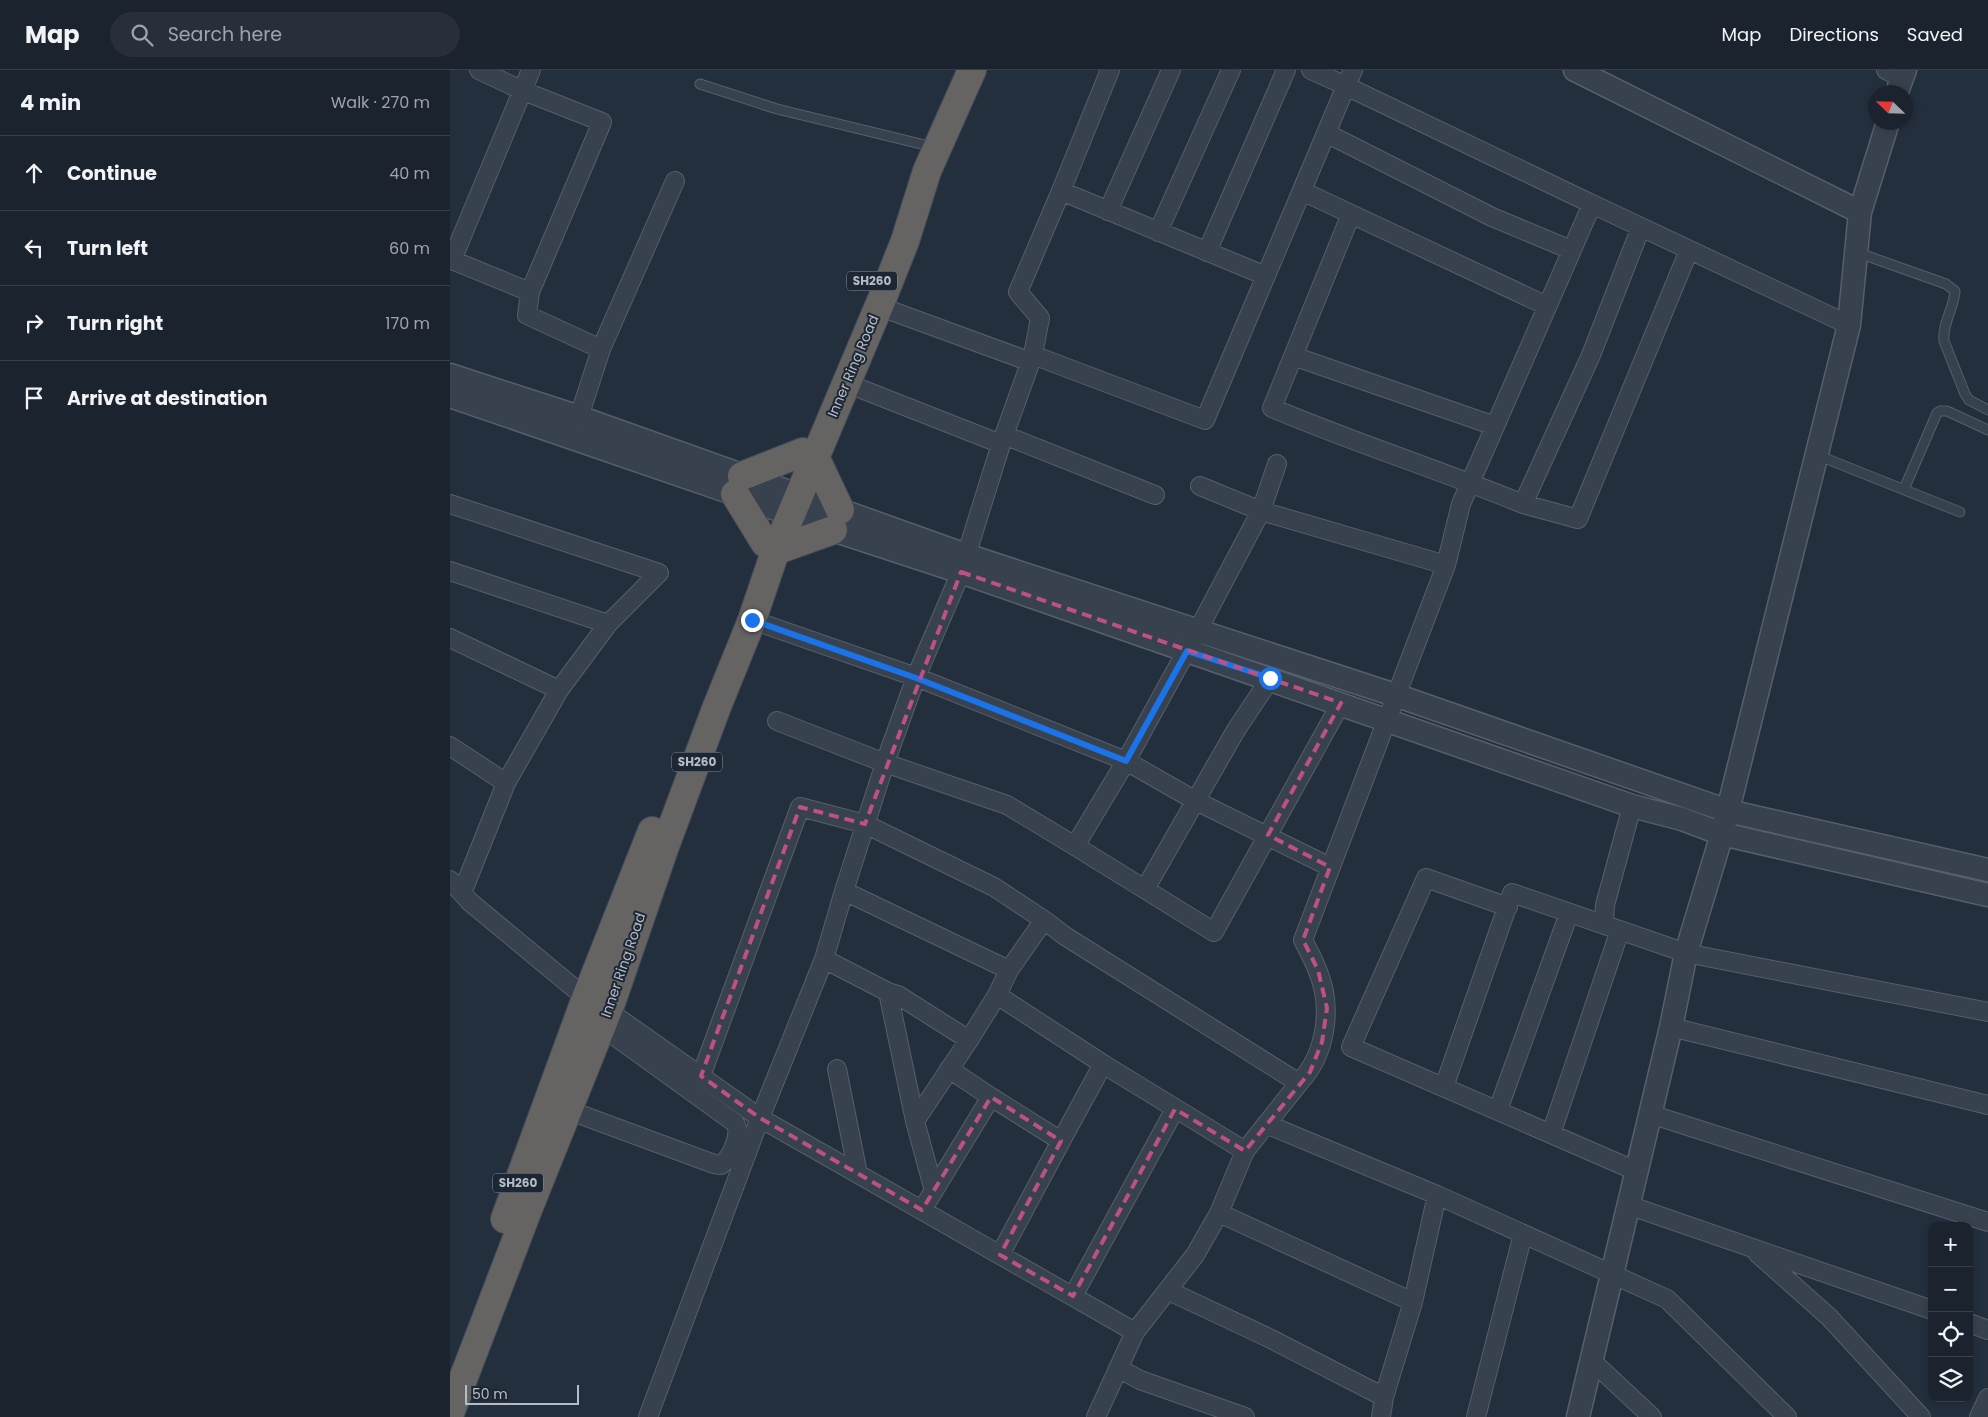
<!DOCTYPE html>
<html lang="en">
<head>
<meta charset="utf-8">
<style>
	:root { --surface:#1b232e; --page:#282f3a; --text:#f1f3f6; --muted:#a0a4aa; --line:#39404a }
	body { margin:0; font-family:Poppins,sans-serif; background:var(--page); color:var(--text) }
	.controls { position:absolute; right:15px; bottom:15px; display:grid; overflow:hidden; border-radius:10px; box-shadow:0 2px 8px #0003 }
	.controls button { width:45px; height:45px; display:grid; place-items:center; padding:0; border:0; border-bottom:1px solid var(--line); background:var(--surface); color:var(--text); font:25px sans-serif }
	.compass { position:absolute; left:1418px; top:15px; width:45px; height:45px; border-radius:50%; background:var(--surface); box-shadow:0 2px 8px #0003; rotate:293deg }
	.scale { position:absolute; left:15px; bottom:12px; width:114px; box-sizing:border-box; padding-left:5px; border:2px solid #b4bcc9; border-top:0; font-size:14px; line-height:18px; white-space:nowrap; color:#b4bcc9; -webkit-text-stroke:4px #1d2633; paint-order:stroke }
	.stop { position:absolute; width:15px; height:15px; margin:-11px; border:4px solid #1a73e8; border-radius:50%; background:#fff }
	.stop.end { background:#1a73e8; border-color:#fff; box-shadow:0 1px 5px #0008 }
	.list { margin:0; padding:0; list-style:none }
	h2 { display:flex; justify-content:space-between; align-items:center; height:65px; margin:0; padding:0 20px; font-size:21px }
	h2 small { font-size:16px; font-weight:400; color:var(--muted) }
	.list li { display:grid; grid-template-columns:32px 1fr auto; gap:15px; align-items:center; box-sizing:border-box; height:75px; padding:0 20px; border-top:1px solid var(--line) }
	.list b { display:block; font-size:19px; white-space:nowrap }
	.list em { font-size:16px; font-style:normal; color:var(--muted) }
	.icon { flex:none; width:28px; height:28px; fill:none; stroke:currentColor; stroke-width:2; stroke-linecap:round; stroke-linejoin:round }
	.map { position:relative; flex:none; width:1538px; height:1347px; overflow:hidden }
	header { display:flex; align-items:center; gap:30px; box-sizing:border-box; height:70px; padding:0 25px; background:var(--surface); border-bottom:1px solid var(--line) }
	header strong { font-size:24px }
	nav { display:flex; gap:28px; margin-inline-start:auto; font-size:18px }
	.search { width:350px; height:45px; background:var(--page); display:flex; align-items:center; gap:12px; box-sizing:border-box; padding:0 18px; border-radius:28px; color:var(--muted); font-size:19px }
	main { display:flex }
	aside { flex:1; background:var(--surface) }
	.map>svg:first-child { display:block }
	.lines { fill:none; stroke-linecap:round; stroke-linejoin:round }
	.service-casing { stroke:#565f6c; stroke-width:11 }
	.minor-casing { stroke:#565f6c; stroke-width:20 }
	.tertiary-casing { stroke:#565f6c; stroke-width:25 }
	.trunk-casing { stroke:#434c59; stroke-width:30 }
	.service { stroke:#38414e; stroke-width:9 }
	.minor { stroke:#38414e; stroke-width:18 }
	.tertiary { stroke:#38414e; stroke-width:22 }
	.trunk { stroke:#656462; stroke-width:28 }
	.route { stroke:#1a73e8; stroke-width:6 }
	.marked { fill:none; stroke:#bd5182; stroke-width:4; stroke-dasharray:10 6; stroke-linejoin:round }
	.labels { text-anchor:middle; stroke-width:4; stroke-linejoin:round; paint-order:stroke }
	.shield { fill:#1d2633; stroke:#878f9c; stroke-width:1 }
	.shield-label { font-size:12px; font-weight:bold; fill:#b4bcc9 }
	.street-label { font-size:14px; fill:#b4bcc9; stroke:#1d2633 }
</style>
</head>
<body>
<header>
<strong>Map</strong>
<div class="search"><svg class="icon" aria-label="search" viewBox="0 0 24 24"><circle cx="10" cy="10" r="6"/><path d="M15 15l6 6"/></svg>Search here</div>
<nav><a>Map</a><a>Directions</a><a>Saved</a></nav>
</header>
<main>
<aside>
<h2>4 min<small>Walk · 270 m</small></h2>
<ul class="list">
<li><svg class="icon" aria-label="ahead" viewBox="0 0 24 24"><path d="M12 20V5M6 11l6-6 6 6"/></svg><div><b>Continue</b></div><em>40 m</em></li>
<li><svg class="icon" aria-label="left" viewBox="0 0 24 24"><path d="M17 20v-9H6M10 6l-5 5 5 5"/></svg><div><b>Turn left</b></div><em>60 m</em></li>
<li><svg class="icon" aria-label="right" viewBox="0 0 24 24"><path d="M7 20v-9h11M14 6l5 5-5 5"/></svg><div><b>Turn right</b></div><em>170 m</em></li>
<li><svg class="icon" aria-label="arrive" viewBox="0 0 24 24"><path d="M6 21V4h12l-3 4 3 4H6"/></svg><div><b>Arrive at destination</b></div></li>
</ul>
</aside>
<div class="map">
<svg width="1538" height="1347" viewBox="0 0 1538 1347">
	<rect width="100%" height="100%" fill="#242f3e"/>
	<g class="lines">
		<defs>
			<path id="service" d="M250,14L327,39L475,75
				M1406,182L1496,214L1505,221C1504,238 1492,254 1494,271L1515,324L1519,330L1538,340
				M1367,385L1510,442
				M1454,419L1487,343L1490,341H1497L1538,360"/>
			<path id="minor" d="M903,0L896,16L1142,134L1011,434L996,495
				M1436,0L1452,8
				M876,63L1042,147L1121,180
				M611,121L660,0
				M852,121L1097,236
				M1142,134L1399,255
				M658,141L721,0
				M901,144L822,338C905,373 990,400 1073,434L1141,285L1191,157
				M708,162L781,0
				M757,182L836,0
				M0,189L2,190L81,0
				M2,190L80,222L152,52L71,20L29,0
				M80,222L77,245L151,279
				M428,236L581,292
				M583,285L590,248L568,222L611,121L816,206
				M843,286L1045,356
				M396,313L551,374
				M129,347L151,279L225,111
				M554,365L705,425
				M0,434L209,503L158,554L109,620L56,713
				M1073,434L1128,449L1239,180
				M0,501L158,554
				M302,550L466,607L676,691L746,731L880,797
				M0,568L109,620
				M327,651L435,693L557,735L625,776L676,691L748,560L811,441L827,394
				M0,676L56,713L12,823
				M625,776L764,862L891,633
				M0,810L20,832L136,928
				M695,819L786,660L820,609
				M394,821L559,900
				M1058,837L976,808L901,977L1186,1101
				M1150,853L1154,854L1155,835L1182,736
				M374,889L438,922L448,925L519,970L547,925L559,900L594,850L615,866L849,1013C877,983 883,936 867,899C863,889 858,880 853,870L996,495L811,441L750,416
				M438,922L465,1051
				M547,925L653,994
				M157,940L310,1048L685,1262L745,1185L769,1143L795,1081L849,1013
				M1221,957L1538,1035
				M387,999L408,1104
				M499,999L541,1027
				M251,1006L350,737L415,754L544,817L594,850
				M994,1017L1062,823L1236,883L1538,942
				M118,1040L264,1094L271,1095C281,1088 292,1064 285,1053L152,957
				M1048,1040L1119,843
				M1200,1044L1538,1152
				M816,1054L987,1125L963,1232L934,1327L931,1347
				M1101,1064L1170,860
				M611,1071L653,994L795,1081
				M484,1121L465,1051L519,970
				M987,1125L1217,1229L1337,1347
				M1178,1135L1482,1240
				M472,1140L541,1027L611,1071L550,1185
				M769,1143L963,1232
				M1307,1183L1379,1247L1471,1347
				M719,1221L819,1268L934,1327
				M623,1226L725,1039
				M1519,1253L1538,1260
				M1141,1290L1202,1347
				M668,1298L690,1310L795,1347
				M198,1347L310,1048L374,889L394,821L435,693L466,607L511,502L551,374L583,285L755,350L896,16L861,0
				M646,1347L685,1262
				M1026,1347L1073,1164
				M1529,1347L1538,1328"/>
			<path id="tertiary" d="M1125,0L1410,142
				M1447,22L1455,0
				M0,305L129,347L516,485L948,626L1278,741L1538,800
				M0,326L285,424L383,460L511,502L1182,736L1232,749L1272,764L1538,825
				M1128,1347L1221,957L1236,883L1272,764L1399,255L1410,142L1438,52"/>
			<path id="trunk" d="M365,387L390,440
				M292,406L353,382
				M285,424L315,473
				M327,480L383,460
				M55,1149L136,928L202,761
				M0,1343L77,1142L162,930L215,776L266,639L302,550L324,485L434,224L455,171L477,101L522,0"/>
		</defs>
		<!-- service casing -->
		<use href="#service" class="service-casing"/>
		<!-- minor casing -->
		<use href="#minor" class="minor-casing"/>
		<!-- tertiary casing -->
		<use href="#tertiary" class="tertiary-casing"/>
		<!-- trunk casing -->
		<use href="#trunk" class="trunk-casing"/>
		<!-- service -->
		<use href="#service" class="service"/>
		<!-- minor -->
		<use href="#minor" class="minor"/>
		<!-- tertiary -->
		<use href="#tertiary" class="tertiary"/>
		<!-- trunk -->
		<use href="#trunk" class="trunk"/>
	</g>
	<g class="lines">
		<!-- route -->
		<path class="route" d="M302,550L466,608L676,691L737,581L820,608"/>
	</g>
	<!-- marked area -->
	<path class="marked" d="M511,502L891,633L818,765L880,797L853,870L868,900L877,938L872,972L860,1002L795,1081L725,1039L623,1226L550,1185L611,1071L541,1027L472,1140L310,1048L251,1006L350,737L415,754Z"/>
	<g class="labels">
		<!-- shield labels -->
		<g class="shield">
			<rect x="397" y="201.5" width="50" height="19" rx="4"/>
			<rect x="222" y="682.5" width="50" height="19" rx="4"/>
			<rect x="43" y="1103.5" width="50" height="19" rx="4"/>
		</g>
		<g class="shield-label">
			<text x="422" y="215">SH260</text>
			<text x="247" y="696">SH260</text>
			<text x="68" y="1117">SH260</text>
		</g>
		<!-- street labels -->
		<g class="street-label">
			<text transform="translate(403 296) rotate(-67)" y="5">Inner Ring Road</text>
			<text transform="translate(173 895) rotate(-71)" y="5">Inner Ring Road</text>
		</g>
	</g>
</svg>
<div class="controls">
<button>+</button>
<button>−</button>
<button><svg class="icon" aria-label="locate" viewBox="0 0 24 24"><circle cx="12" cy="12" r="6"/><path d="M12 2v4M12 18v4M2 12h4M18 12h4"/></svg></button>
<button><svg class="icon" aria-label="layers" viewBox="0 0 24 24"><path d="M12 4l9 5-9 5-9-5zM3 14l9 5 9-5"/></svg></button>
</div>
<svg class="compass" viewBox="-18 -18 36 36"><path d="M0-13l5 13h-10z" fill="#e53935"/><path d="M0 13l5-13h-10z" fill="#a0a4aa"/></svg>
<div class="scale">50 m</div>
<div class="stop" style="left:820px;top:608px"></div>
<div class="stop end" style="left:302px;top:550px"></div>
</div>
</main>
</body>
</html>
